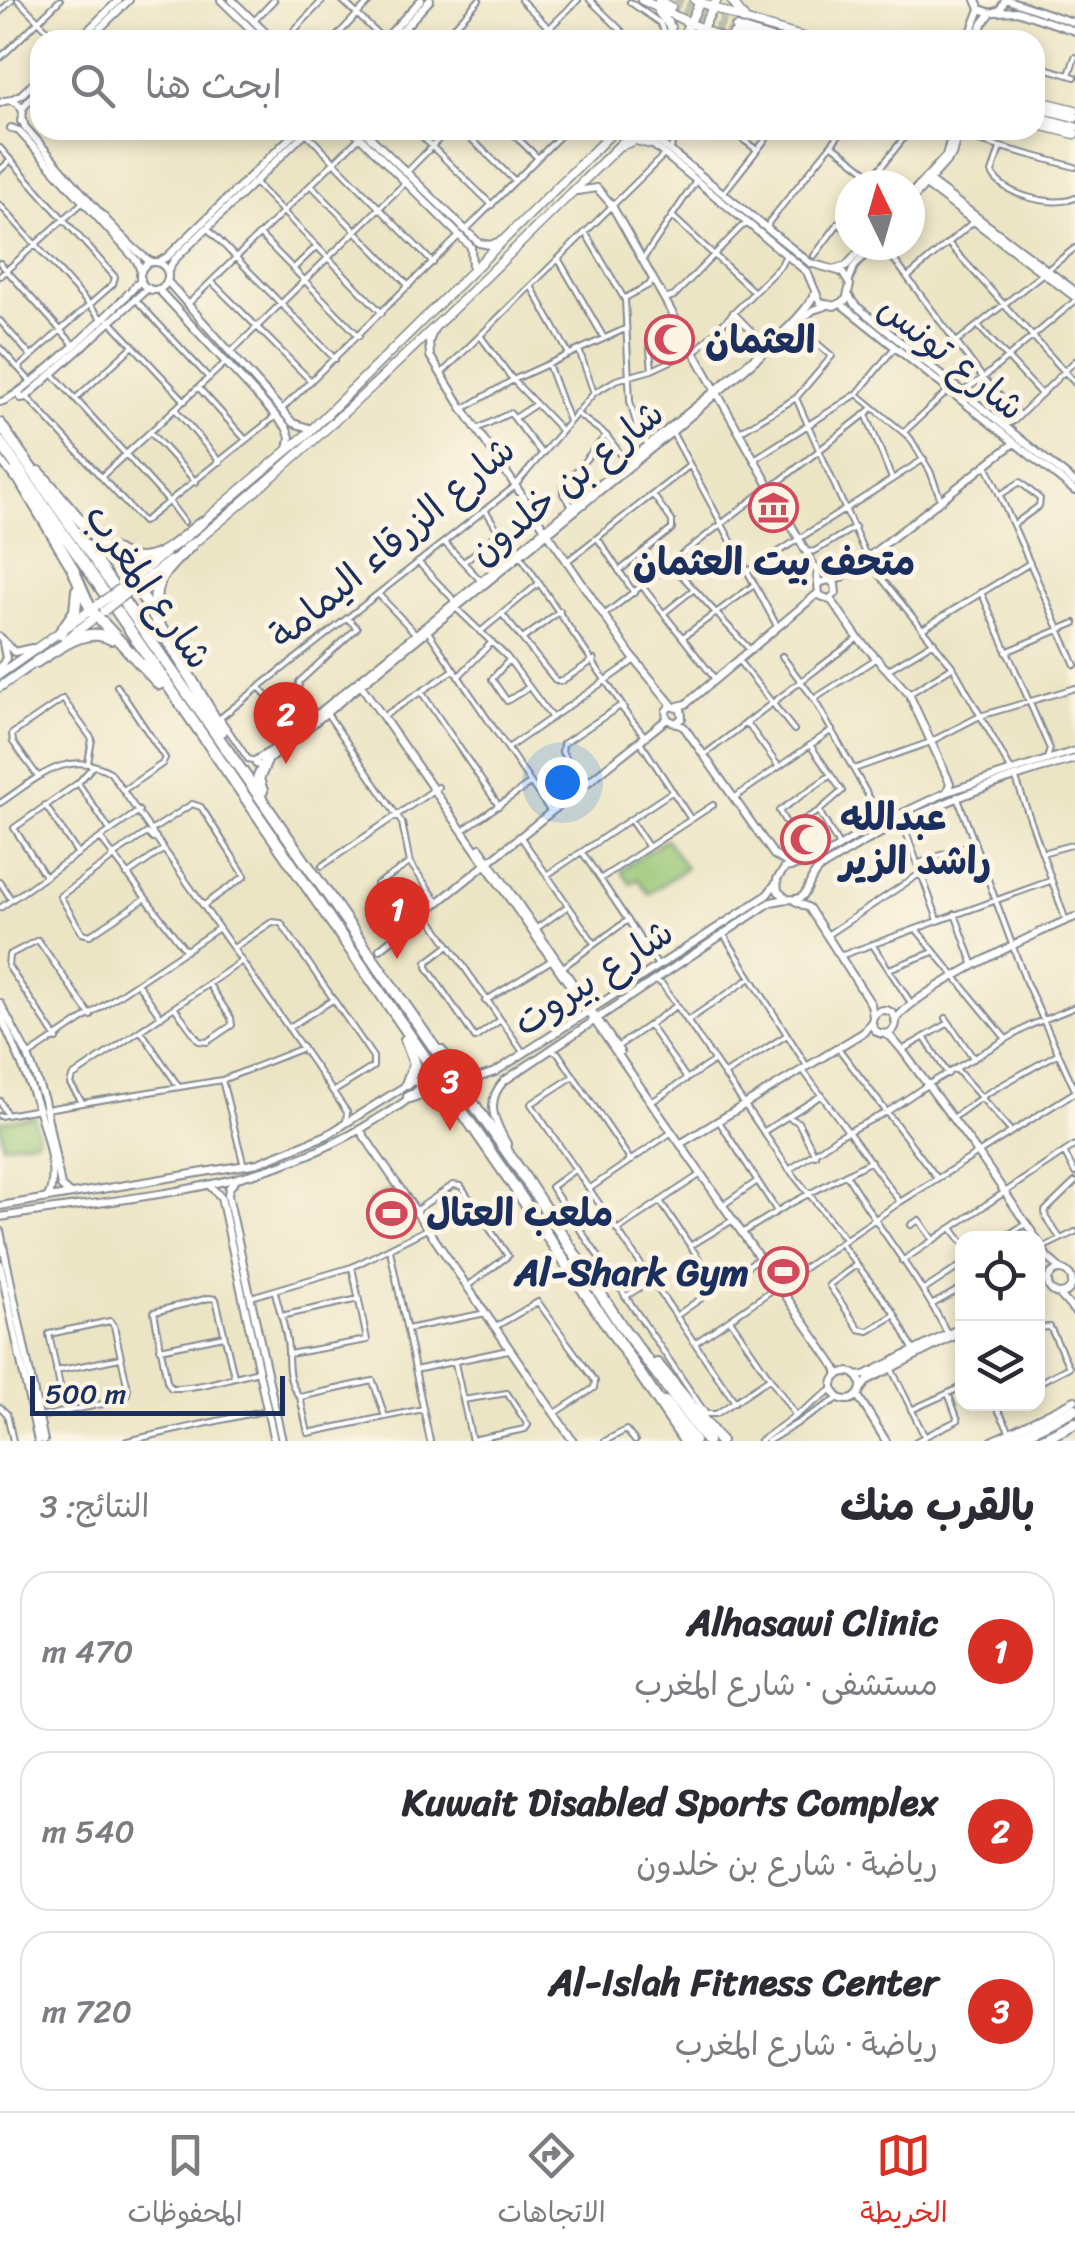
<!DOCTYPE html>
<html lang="ar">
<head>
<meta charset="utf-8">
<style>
	:root { --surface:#fff; --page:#f2f2f3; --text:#2b2b33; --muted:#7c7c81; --line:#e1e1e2; --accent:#d93025 }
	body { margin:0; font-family:Sriracha,"Playpen Sans Arabic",sans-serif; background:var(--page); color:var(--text); direction:rtl }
	.controls { position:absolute; right:30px; bottom:30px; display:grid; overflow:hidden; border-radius:20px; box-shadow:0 5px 15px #0003 }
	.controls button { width:90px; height:90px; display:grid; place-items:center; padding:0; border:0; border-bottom:2px solid var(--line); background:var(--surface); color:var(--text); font:50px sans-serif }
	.compass { position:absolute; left:835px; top:170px; width:90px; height:90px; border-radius:50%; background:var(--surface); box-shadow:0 5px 15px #0003; rotate:355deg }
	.scale { position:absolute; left:30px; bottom:25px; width:255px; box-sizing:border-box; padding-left:10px; border:5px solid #1b2f5e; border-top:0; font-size:28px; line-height:35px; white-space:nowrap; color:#1b2f5e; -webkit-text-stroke:8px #fcf5e5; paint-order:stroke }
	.you { position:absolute; left:562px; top:782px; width:35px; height:35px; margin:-25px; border:8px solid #fff; border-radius:50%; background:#1a73e8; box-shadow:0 0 0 15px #1a73e833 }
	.badge { display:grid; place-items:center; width:65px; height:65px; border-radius:50%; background:var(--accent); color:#fff; font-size:32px; font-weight:700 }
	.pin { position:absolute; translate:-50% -82px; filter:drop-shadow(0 2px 5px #0008) }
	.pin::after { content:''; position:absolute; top:52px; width:35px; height:30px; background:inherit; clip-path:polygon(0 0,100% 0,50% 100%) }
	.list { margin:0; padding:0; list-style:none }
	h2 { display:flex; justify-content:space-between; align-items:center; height:130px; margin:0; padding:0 40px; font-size:42px }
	h2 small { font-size:32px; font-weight:400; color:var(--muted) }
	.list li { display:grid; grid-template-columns:65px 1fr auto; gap:30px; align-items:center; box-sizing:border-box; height:160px; margin:0 20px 20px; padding:0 20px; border:2px solid var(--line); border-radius:30px }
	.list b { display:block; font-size:38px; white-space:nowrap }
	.list p { margin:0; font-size:32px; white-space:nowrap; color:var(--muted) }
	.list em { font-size:32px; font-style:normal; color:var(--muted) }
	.icon { flex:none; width:55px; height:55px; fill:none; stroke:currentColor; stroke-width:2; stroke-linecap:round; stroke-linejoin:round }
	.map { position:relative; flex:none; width:1075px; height:1441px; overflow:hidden; direction:ltr }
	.search { position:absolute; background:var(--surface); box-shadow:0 5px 15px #0003; left:30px; right:30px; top:30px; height:110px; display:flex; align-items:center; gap:25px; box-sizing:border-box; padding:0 35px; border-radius:30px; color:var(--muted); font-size:38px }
	.sheet { height:670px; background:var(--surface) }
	nav { display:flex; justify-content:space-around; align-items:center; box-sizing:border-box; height:140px; border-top:2px solid var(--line); background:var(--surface); font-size:28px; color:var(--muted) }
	nav a { display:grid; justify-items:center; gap:5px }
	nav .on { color:var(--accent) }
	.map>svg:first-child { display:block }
	.pitch { fill:#97c674; stroke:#597a69; stroke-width:2.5 }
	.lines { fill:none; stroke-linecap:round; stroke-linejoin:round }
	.primary-tunnel { stroke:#c2c1b0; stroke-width:8; stroke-dasharray:8 4; stroke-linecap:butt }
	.street-casing { stroke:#848a92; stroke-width:8 }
	.secondary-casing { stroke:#848a92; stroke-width:10 }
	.primary-casing { stroke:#848a92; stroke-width:11 }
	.highway-casing { stroke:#848a92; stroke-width:14 }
	.street { stroke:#fff; stroke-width:4 }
	.secondary { stroke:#fff; stroke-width:6 }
	.primary { stroke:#fff; stroke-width:8 }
	.highway { stroke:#fff; stroke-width:10 }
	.primary-bridge-casing { stroke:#848a92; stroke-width:11; stroke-linecap:butt }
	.primary-bridge { stroke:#fff; stroke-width:8 }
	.labels { text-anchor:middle; stroke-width:10; stroke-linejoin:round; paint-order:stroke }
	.poi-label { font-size:38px; font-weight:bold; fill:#1b2f5e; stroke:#fcf5e5; text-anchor:start }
	.street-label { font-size:38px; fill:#1b2f5e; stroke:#fcf5e5 }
</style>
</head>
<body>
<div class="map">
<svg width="1075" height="1441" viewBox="0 0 1075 1441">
	<rect width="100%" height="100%" fill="#fcf5e5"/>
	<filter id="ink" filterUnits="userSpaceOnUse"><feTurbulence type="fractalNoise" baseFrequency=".01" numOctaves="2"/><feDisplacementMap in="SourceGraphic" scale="20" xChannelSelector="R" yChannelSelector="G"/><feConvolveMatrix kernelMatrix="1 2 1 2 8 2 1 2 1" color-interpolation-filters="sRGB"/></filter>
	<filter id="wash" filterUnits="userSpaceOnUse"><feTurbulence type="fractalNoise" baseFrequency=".0048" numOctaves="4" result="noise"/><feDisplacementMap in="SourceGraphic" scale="40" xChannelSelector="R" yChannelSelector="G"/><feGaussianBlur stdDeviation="2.25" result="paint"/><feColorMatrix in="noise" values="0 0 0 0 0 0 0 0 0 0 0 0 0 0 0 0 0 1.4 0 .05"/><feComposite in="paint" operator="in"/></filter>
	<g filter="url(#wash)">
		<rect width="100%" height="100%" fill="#ece5c5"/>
		<!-- pitch -->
		<path class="pitch" d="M666,839L686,868L649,894L638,879L630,884L621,870Z
			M34,1116L38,1139L3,1145L0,1121Z
			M392,1189L412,1225L389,1238L369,1201Z"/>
	</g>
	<g filter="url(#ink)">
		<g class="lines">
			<!-- primary-tunnel -->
			<path class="primary-tunnel" d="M675,0L736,28
				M671,7L733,35"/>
			<defs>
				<path id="street" d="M18,0L57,40
					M342,0L382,38
					M521,0L561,40
					M590,0L631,40
					M630,2L660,23L668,40
					M0,12L12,0
					M254,21L274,0
					M405,27L419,40
					M285,40L323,0
					M333,40L371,0
					M442,40L479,0
					M537,40L578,0
					M0,58L60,0
					M1035,65L1075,77
					M1069,75L1075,57
					M415,130L492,205
					M462,130L515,181
					M509,130L538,158
					M730,130L757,150
					M961,130L971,139L1075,167
					M307,134L433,263
					M834,146L874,177
					M0,148L115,277L113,284L18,368
					M1000,148L992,173C1002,195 1054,208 1075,198
					M671,152L672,142L682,130
					M0,170L11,160
					M406,173L448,130
					M256,184L382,313
					M311,185L409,286
					M867,185L910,130
					M724,192L773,130
					M0,205L101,318
					M672,216L753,291
					M838,223L850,233
					M467,229L566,130
					M767,229L769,222L843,130
					M209,230L335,359
					M585,232L625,300L630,401L638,430L648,445
					M261,236L359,336
					M948,243L1075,383
					M883,245L983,378L1019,415
					M814,256L850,208
					M643,259L696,181
					M559,260L604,338
					M0,263L73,344
					M293,269L315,248
					M0,276L82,203
					M908,277L973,222
					M212,282L311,381
					M531,286L569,354
					M625,298L649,285L653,278
					M665,299L674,296L741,227L748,224
					M137,301L209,378
					M187,305L359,138
					M733,312L766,346
					M109,320L185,401
					M0,321L31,356
					M980,328L1041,394
					M481,337L513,380L561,430
					M0,348L31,382
					M579,350L594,393
					M695,352L781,265L786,255
					M230,353L406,182
					M930,363L1075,248
					M548,364L569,421
					M652,370L649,339L677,321
					M52,373L170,503L184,522
					M442,373L663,156
					M199,388L246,440
					M962,392L983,378L1075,301
					M857,394L910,438L930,471L941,500
					M28,398L143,522L276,416
					M796,398L867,558
					M75,399L133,346
					M175,409L220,462
					M463,409L513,380L625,329
					M281,410L459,236
					M576,413L606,435L626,461
					M866,414L892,479
					M515,418L536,404
					M1005,425L1014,421L1075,361
					M477,429L510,413L542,454
					M741,431L796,398L832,356L797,326
					M150,432L196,482
					M672,432L777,626
					M904,432L948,391
					M756,458L857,394L895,347
					M986,464L1075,665
					M101,477L226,362
					M771,488L872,409
					M1000,495L1020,482L1040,499L1039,506L1013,525
					M572,506L563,494V487L606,435
					M598,539L634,593
					M444,542L480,580
					M807,552L815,551L855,527
					M520,555L624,708
					M866,559L953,667L1011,770
					M465,561L499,532L486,511
					M418,562L455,601
					M566,562L689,466
					M671,564L751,651
					M619,571L672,529V521L653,495
					M747,572L924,459
					M642,586L715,679
					M981,592L1050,749L1047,759
					M378,594L415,633
					M457,609L507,657L552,718
					M664,613L694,589
					M502,614L556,681H562L594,660
					M604,615L765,490L768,484
					M924,628L1030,563
					M480,632L538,584
					M429,633L550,811
					M683,637L754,585
					M524,638L560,611
					M1006,652L1075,623
					M782,656L814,699L883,822
					M509,660L492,679L507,701L529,687
					M738,660L794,730
					M889,669L934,642
					M458,677L492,642
					M117,686L165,758L162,764L125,789
					M260,688L297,729
					M422,693L499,806
					M909,694L952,667
					M814,699L877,658
					M315,714L298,691L299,682L357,628L348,619
					M387,714L454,670
					M328,715L402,823L410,863L438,902
					M747,723L779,767
					M641,743L690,818
					M810,745L842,791L819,811L789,828L779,811L831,775
					M508,748L635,660
					M704,755L858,638
					M255,761L248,759L220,718L514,487L594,393L616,380L652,370L682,356L691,346
					M854,769L928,743L980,716L1075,688
					M37,775L13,742L12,734L63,699L92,739L88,763
					M1016,779L1066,921
					M78,783L109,829
					M584,785L562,752L563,744L620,706L644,735
					M957,796L1026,982L1075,1090
					M734,798L832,730
					M0,803C35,780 67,747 110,772L347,1112L346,1123
					M45,805L78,854
					M819,811L839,846
					M631,821L648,846
					M902,821L938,920
					M466,828L531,783
					M152,830L192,804L201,807L245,876L204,905
					M520,836L594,943
					M101,839L186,951
					M582,852L657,964
					M1042,853L1075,844
					M112,856L147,833L153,839L156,837
					M113,858L60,896L82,933L90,935L146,898
					M917,864L974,843
					M322,866L438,787
					M127,875L164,849
					M547,875L673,791
					M45,876L14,828L78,783L93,766
					M600,879L713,805
					M0,882L11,899
					M0,908L139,811
					M426,912L523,1052
					M955,914L974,966
					M537,928L568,906
					M916,929L1006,1039
					M401,931L375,891L377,884L410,863
					M724,935L807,1066
					M827,935L921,873
					M872,944L911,1003
					M235,947L272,922L281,923L373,1057V1067L333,1092
					M447,947L427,962V967L475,1038L499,1021
					M840,956L1050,881
					M563,967L628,920
					M889,969L931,953
					M653,980L662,984L788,1168L846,1240
					M138,984L161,1017
					M485,1001L552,960
					M175,1008L199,1041L207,1042L232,1025L231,1018L210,986
					M946,1018L974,1059
					M687,1021L749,979
					M649,1025L687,1079
					M288,1028L331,1001
					M141,1031L179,1087
					M924,1037L948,1074
					M57,1039L8,966L9,955L38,940L91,1016
					M617,1047L676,1006
					M838,1048L937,1178
					M902,1050L949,1023
					M552,1051L558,1053L631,1161
					M28,1056L219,928
					M802,1069L900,1202
					M956,1069L1009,1129
					M724,1075L787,1035
					M574,1076L531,1104L735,1402
					M222,1080L244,1166
					M0,1101L7,1115
					M653,1101L714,1061
					M82,1102L70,1084L72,1077L242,961
					M46,1109L222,1080L303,1048
					M0,1116L39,1109
					M788,1117L798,1122L815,1155
					M953,1118L986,1094L1057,1054
					M720,1123L777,1211
					M763,1132L822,1095
					M1064,1152L1075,1173
					M576,1169L551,1187L706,1414H716L770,1378
					M789,1170L839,1136L887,1112L927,1085L1031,1025L1075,1007
					M846,1174C878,1229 920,1278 948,1335
					M589,1189L672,1132
					M660,1201L718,1287
					M723,1205L756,1182
					M415,1211L453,1185L461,1186L508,1256L469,1285
					M911,1225L919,1220L933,1240
					M952,1228L962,1242
					M617,1230L701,1174
					M742,1233L786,1206L871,1161
					M1003,1238L1024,1225
					M1060,1238L1046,1218L1045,1211L1075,1182
					M841,1244L893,1311L914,1351
					M690,1246L733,1220
					M390,1250L430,1441
					M1038,1250L1075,1232
					M902,1261L1075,1145
					M856,1265L829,1285L859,1329L868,1331L895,1315
					M924,1290L962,1265
					M275,1292C279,1310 287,1331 288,1350C288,1366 288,1384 300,1397L308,1433L423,1409
					M251,1297L352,1267L427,1229
					M625,1297L650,1281
					M933,1304L962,1288
					M281,1316L359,1299
					M676,1316L759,1258
					M731,1321L796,1416
					M495,1327L538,1302L595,1381L594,1388L554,1414
					M1038,1328L1050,1327L1069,1367L1038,1383
					M407,1329L486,1313
					M956,1335L962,1347
					M695,1343L900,1202L1075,1092
					M160,1349L224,1336
					M289,1354L367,1340L352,1267
					M455,1363L472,1441
					M891,1368L925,1437
					M415,1370L508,1350
					M56,1371L120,1358
					M234,1376L216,1299L209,1298L154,1312L167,1381L171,1388C199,1389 231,1377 259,1371
					M300,1397L373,1381L385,1417
					M463,1400L507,1393L528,1425L525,1429L472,1440
					M995,1404L1010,1432
					M0,1407L7,1414L13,1441
					M911,1410L962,1387
					M39,1417L122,1400L126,1398L128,1389L114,1326L110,1321L49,1334L65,1411
					M127,1441L267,1410
					M605,1441L626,1430L635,1441
					M760,1441L833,1389
					M768,1441L839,1398
					M916,1441L958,1420L948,1393"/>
				<path id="secondary" d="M221,0L262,40
					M232,0L273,40
					M976,0L980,9L991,13L1000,10L1005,0
					M1008,0L1075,23
					M997,12L1017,11L1075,31
					M78,40L119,0
					M88,40L129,0
					M384,40L421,0
					M393,40L430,0
					M968,40L980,9
					M977,40L982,24L991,13
					M10,100L21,95L40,77
					M0,103C10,97 19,101 23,112L21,121
					M22,109L40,87
					M22,118L25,127C48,152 128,251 152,262
					M11,128L19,131L137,261L141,272
					M353,130L471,247L472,269
					M363,130L479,243L490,245L502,240
					M635,130L807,272L820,302L834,306L846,300L850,285L842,272L810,263L644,130
					M925,178L1075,291
					M922,182L1075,297
					M577,191L597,188L611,204L817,571L819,595L832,601L858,638L909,694L950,783L947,792
					M910,195L946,156L953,130
					M910,202L952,155L959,130
					M158,262L167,257L298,130
					M140 276a14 14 0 1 1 28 0a14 14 0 1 1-28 0Z
					M836,269L846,266L865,245
					M168,271L174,260L308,130
					M849,280L854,267L873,245
					M167,281L293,423L312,429
					M158,289L286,427L290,437L288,451
					M814,295C799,325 743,366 716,390L277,747L256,760V764L261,766L672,432L813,310L826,306
					M849,296L855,305L1075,483
					M841,304L1075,491
					M434,329L429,342L430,356L463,409L631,655L672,705
					M19,393L21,398L26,397L148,288
					M0,402C20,399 127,299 141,279
					M0,459L14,478
					M831,581L841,578L1014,443
					M819,583L829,580L835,584L836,593L830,599
					M0,637L14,652L32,648
					M0,669L6,658L3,643
					M358,681L836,1368L838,1376
					M678,706L686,704L817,594
					M677,722L682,718L681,709L670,706L666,711L667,719L684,727L774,855L790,865
					M1075,751L947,792L863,832L814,862L785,868L777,879L778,891L787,899C811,902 805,884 817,871C823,866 831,862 837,858C912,812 990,782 1075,759
					M480,848L620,1052
					M795,901L809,908L871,1004L873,1017
					M380,949L667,719
					M0,1003L28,1056L44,1100L61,1186L70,1194
					M872 1022a12 12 0 1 1 24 0a12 12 0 1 1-24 0Z
					M0,1015C16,1049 69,1167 47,1198
					M895,1021C912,992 1039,931 1075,917
					M882,1033L891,1037L902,1050L978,1153L1036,1238
					M441,1049L466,1076L480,1077L495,1072L766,896L776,883
					M360,1130L573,1441
					M507,1144C495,1122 484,1102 504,1081L771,902L787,899
					M680,1144L864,1032L872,1021
					M235,1181L229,1188L228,1195L282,1441
					M209,1185L221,1197L274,1441
					M0,1206L258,1163L327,1135L413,1081L421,1084C414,1098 394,1109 380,1117C267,1192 130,1196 0,1217
					M0,1231L44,1441
					M1038,1242L1048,1258L1062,1270
					M0,1264L38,1441
					M1048 1282a12 12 0 1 1 24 0a12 12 0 1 1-24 0Z
					M1060,1295L1075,1312
					M833 1386a14 14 0 1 1 28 0a14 14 0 1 1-28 0Z
					M856,1376L865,1375L962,1327
					M861,1389L868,1380L962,1332
					M858,1396L886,1441
					M992,1441L1075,1400"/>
				<path id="primary" d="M642,0L725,40
					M659,0L671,7
					M695,0L747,21L813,40
					M731,0L744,18
					M659,12L670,26L672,40
					M736,28L774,40
					M733,35L748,40
					M681,40L701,0
					M696,40L717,0
					M1035,100L1075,110
					M1035,107L1075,117
					M1035,116L1075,127
					M1035,124L1075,134
					M652,130L653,138
					M623,145L635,140L650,144
					M198,526L307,434L615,130
					M189,547C347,419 490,273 635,130
					M128,583L164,554
					M133,589L170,561
					M65,640L97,616
					M0,674L95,607
					M0,687L37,661"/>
				<path id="highway" d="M0,424L521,1172L622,1327L707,1441
					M0,442L511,1182L685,1441
					M15,472L72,567L91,610L159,684
					M39,472L136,586L222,731
					M112,549C148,575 172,545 201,523
					M159,614C146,583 171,565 191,545
					M60,633L75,611L77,590
					M36,662C58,649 86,625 111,639
					M262,791L258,779L266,761
					M406,1040L415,1064L407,1084
					M409,1097L433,1089L447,1100
					M657,1364L720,1441
					M665,1402L694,1441
					M1009,1441L1075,1409
					M1039,1441L1075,1423"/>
			</defs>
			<!-- street casing -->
			<use href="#street" class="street-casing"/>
			<!-- secondary casing -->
			<use href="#secondary" class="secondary-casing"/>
			<!-- primary casing -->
			<use href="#primary" class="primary-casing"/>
			<!-- highway casing -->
			<use href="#highway" class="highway-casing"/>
			<!-- street -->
			<use href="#street" class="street"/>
			<!-- secondary -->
			<use href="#secondary" class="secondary"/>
			<!-- primary -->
			<use href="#primary" class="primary"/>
			<!-- highway -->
			<use href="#highway" class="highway"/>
			<defs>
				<path id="primary-bridge" d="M99,604L125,585
					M104,611L129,591"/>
			</defs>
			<!-- primary-bridge casing -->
			<use href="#primary-bridge" class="primary-bridge-casing"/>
			<!-- primary-bridge -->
			<use href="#primary-bridge" class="primary-bridge"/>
		</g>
	</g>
	<!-- icons -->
	<defs>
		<symbol id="mosque-ring" viewBox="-11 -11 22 22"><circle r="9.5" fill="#fcf5e5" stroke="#d1495b" stroke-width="1.5"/><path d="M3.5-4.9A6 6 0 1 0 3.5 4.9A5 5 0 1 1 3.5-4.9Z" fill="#d1495b"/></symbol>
		<symbol id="museum-ring" viewBox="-11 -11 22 22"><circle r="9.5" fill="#fcf5e5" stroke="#d1495b" stroke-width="1.5"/><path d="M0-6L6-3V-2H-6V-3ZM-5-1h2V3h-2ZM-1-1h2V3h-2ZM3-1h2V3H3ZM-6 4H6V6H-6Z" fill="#d1495b"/></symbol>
		<symbol id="stadium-ring" viewBox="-11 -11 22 22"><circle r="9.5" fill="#fcf5e5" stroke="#d1495b" stroke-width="1.5"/><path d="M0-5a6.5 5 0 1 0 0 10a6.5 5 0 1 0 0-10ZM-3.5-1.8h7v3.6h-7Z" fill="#d1495b"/></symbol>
	</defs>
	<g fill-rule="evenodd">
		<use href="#mosque-ring" x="642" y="312" width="55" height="55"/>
		<use href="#museum-ring" x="746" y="480" width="55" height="55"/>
		<use href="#mosque-ring" x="778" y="812" width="55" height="55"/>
		<use href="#stadium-ring" x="364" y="1186" width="55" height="55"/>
		<use href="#stadium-ring" x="756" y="1244" width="55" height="55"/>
	</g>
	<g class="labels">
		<!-- poi labels -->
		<g class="poi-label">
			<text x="705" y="353">العثمان</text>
			<text x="774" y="575" text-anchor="middle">متحف بيت العثمان</text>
			<text x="840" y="830">عبدالله<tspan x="840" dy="44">راشد الزير</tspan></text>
			<text x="426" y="1226">ملعب العتال</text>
			<text x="749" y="1285" text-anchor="end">Al-Shark Gym</text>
		</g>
		<!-- street labels -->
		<g class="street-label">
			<text transform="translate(952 357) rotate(39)" y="13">شارع تونس</text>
			<text transform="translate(566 482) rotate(-39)" y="13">شارع بن خلدون</text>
			<text transform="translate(392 542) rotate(-40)" y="13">شارع الزرقاء اليمامة</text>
			<text transform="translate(149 586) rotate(55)" y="13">شارع المغرب</text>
			<text transform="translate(593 977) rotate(-33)" y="13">شارع بيروت</text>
		</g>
	</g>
</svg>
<div class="controls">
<button><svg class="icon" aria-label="locate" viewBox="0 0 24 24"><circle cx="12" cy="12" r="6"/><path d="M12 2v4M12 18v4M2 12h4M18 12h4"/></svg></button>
<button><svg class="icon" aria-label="layers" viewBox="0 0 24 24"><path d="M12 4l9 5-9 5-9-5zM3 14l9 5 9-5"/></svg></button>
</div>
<svg class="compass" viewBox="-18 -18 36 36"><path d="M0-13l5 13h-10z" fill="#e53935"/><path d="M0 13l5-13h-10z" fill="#7c7c81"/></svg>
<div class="scale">500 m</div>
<div class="you"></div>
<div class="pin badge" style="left:397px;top:959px">1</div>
<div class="pin badge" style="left:286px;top:764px">2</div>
<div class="pin badge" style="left:450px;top:1131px">3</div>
<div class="search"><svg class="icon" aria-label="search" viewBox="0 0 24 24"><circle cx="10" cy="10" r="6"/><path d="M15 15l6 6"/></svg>ابحث هنا</div>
</div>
<section class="sheet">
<h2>بالقرب منك<small>النتائج: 3</small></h2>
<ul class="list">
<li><span class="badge">1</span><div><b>Alhasawi Clinic</b><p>مستشفى · شارع المغرب</p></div><em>470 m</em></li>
<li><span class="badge">2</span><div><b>Kuwait Disabled Sports Complex</b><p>رياضة · شارع بن خلدون</p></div><em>540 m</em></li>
<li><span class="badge">3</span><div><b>Al-Islah Fitness Center</b><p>رياضة · شارع المغرب</p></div><em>720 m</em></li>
</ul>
</section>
<nav>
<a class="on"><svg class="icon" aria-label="map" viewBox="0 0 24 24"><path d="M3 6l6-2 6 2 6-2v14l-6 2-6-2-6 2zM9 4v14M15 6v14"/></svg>الخريطة</a>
<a><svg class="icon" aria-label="directions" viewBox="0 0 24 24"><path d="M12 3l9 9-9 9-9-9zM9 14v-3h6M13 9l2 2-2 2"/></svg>الاتجاهات</a>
<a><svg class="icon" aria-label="saved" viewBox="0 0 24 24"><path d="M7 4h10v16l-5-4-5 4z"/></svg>المحفوظات</a>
</nav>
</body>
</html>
